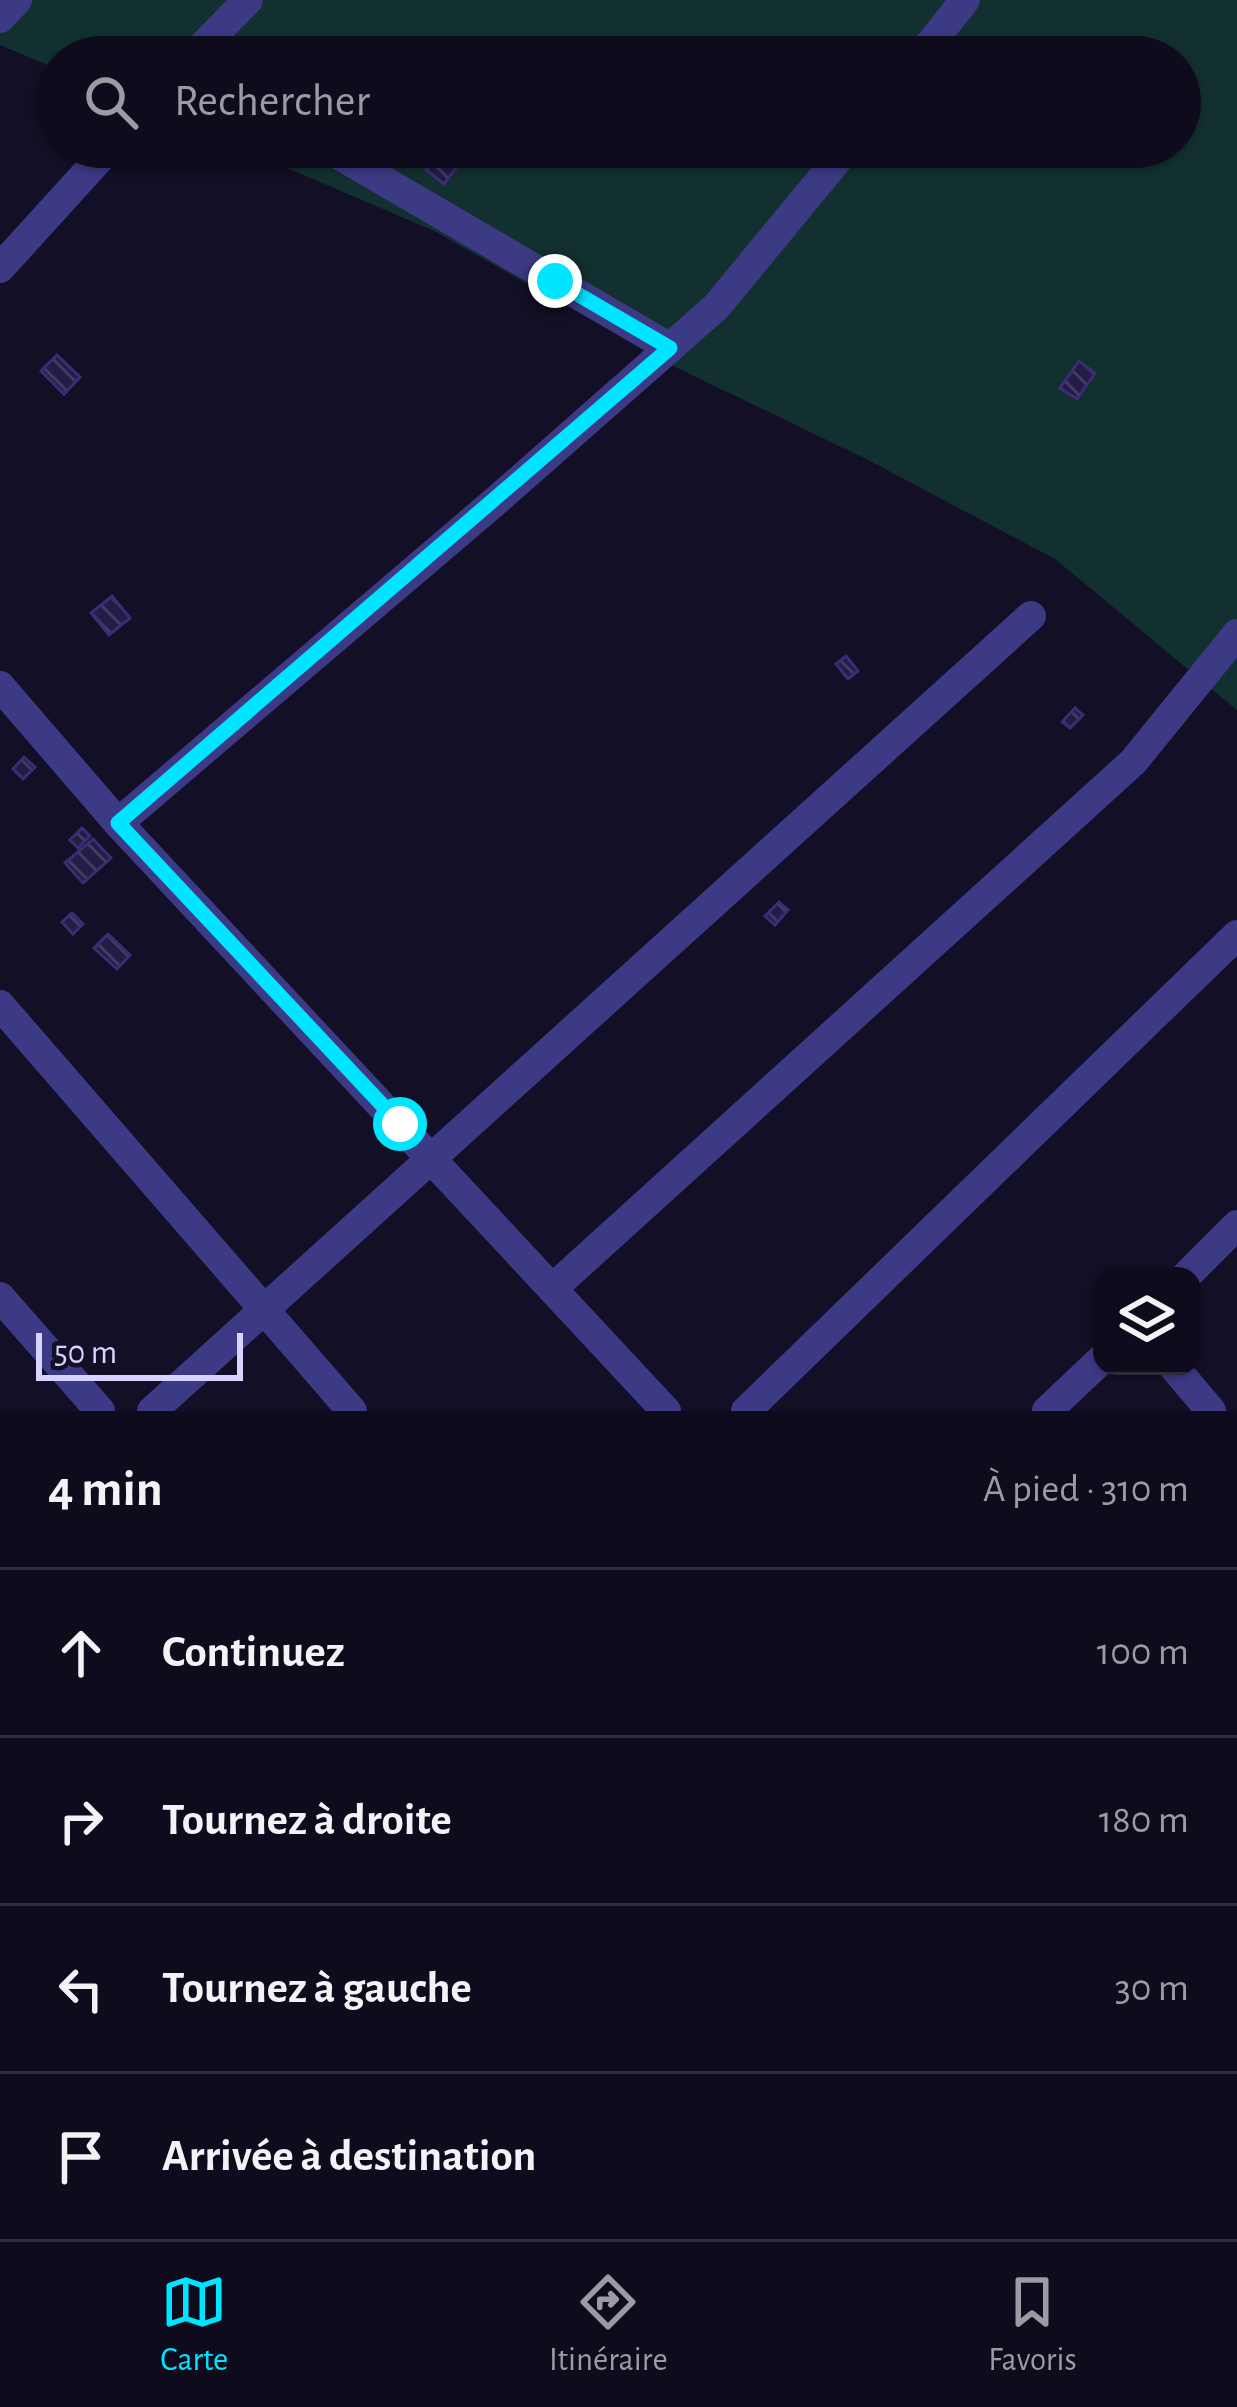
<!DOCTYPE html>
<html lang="fr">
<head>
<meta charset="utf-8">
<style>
	:root { --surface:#0e0b1c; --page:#171425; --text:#f1f3f6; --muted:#9b9ba3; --line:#2e2b3b; --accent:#00e5ff }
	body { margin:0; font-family:"Alegreya Sans",sans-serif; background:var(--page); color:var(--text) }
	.controls { position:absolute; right:36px; bottom:36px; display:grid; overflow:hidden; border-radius:24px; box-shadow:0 3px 9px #0004 }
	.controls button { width:108px; height:108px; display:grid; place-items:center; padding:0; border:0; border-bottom:3px solid var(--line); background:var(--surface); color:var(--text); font:60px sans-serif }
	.scale { position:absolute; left:36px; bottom:30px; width:207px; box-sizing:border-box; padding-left:12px; border:6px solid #d9d4ff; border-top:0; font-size:33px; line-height:42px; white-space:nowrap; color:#d9d4ff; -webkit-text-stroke:9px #130f26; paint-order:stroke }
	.stop { position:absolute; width:36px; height:36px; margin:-27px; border:9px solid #00e5ff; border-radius:50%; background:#fff }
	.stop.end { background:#00e5ff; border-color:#fff; box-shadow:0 3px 12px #0008 }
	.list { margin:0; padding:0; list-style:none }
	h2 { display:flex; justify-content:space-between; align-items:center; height:156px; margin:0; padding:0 48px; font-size:51px }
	h2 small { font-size:39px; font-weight:400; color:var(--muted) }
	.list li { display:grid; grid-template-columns:78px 1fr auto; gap:36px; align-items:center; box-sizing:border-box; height:168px; padding:0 48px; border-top:3px solid var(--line) }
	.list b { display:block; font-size:45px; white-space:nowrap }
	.list em { font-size:39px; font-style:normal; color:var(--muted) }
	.icon { flex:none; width:66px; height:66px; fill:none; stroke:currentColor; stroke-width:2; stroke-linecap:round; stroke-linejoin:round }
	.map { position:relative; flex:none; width:1237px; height:1411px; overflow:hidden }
	.search { position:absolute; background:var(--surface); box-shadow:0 3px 9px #0004; left:36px; right:36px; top:36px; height:132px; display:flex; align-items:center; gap:30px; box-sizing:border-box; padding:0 42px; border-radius:66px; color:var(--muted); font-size:45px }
	.sheet { height:828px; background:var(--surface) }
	nav { display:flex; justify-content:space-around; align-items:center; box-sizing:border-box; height:168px; border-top:3px solid var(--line); background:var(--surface); font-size:33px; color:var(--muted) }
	nav a { display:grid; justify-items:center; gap:6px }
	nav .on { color:var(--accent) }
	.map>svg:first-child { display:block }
	.green { fill:#12302f }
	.building { fill:url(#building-back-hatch); stroke:#3b2d73; stroke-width:3 }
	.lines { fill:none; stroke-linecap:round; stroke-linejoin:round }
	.minor { stroke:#3d3a85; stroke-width:30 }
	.route { stroke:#00e5ff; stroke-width:15 }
</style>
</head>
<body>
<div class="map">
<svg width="1237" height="1411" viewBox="0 0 1237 1411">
	<defs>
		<pattern id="building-back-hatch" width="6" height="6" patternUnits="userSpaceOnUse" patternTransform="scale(3)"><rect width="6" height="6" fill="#241b47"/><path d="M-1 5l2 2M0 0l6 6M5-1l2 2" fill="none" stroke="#433b63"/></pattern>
	</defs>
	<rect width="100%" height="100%" fill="#130f26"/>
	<!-- green -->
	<path class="green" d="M0,0H1237V710L1055,559L868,460L669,364L434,231L238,147H1180V57H57V69L0,45Z"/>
	<!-- building -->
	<path class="building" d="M444,147L463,159L444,184L426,170Z
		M57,355L80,377L64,394L41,371Z
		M1079,361L1095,373L1077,399L1060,388Z
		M112,596L130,618L109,635L91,613Z
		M846,656L858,671L848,679L836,664Z
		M1075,708L1083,715L1070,728L1062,722Z
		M24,757L35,767L23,779L13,769Z
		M82,828L90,836L78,848L70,840Z
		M93,839L111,858L83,883L65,863Z
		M779,902L788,910L775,925L765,916Z
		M72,913L83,924L73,934L62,922Z
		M108,934L130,955L117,969L94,948Z"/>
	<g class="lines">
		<!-- minor -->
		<path class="minor" d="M0,18L17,0
			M192,57L248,0
			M920,57L965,0
			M326,147L670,348
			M0,268L110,147
			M0,686L118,823L666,1411
			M118,823L498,499L716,307L848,147
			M0,1005L352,1411
			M1186,1276L1237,1225
			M552,1289L1133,762L1237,634
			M0,1297L100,1411
			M1173,1366L1211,1411
			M152,1411L1031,616
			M746,1411L1237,935
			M1047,1411L1102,1359"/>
	</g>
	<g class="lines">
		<!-- route -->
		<path class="route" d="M400,1124L118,823L670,348L555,281"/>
	</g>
</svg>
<div class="controls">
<button><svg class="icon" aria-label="layers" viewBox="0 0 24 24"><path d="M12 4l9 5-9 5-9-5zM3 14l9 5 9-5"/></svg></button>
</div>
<div class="scale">50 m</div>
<div class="stop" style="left:400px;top:1124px"></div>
<div class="stop end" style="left:555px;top:281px"></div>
<div class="search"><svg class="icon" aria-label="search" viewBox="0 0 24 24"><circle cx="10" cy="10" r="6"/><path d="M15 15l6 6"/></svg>Rechercher</div>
</div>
<section class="sheet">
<h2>4 min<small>À pied · 310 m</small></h2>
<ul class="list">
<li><svg class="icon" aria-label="ahead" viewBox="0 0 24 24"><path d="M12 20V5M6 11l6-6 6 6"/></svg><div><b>Continuez</b></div><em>100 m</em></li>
<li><svg class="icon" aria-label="right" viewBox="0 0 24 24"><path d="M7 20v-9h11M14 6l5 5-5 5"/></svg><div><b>Tournez à droite</b></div><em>180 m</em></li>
<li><svg class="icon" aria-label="left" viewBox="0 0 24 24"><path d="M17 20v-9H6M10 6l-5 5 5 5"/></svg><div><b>Tournez à gauche</b></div><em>30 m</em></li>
<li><svg class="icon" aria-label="arrive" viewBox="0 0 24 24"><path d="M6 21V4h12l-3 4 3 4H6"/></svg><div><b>Arrivée à destination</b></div></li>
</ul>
</section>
<nav>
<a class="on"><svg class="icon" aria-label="map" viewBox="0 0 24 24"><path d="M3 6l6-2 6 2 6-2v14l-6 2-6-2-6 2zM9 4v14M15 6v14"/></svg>Carte</a>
<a><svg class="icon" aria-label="directions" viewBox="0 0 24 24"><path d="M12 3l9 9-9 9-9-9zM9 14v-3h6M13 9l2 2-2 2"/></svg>Itinéraire</a>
<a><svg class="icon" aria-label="saved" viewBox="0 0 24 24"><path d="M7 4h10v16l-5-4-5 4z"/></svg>Favoris</a>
</nav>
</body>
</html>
